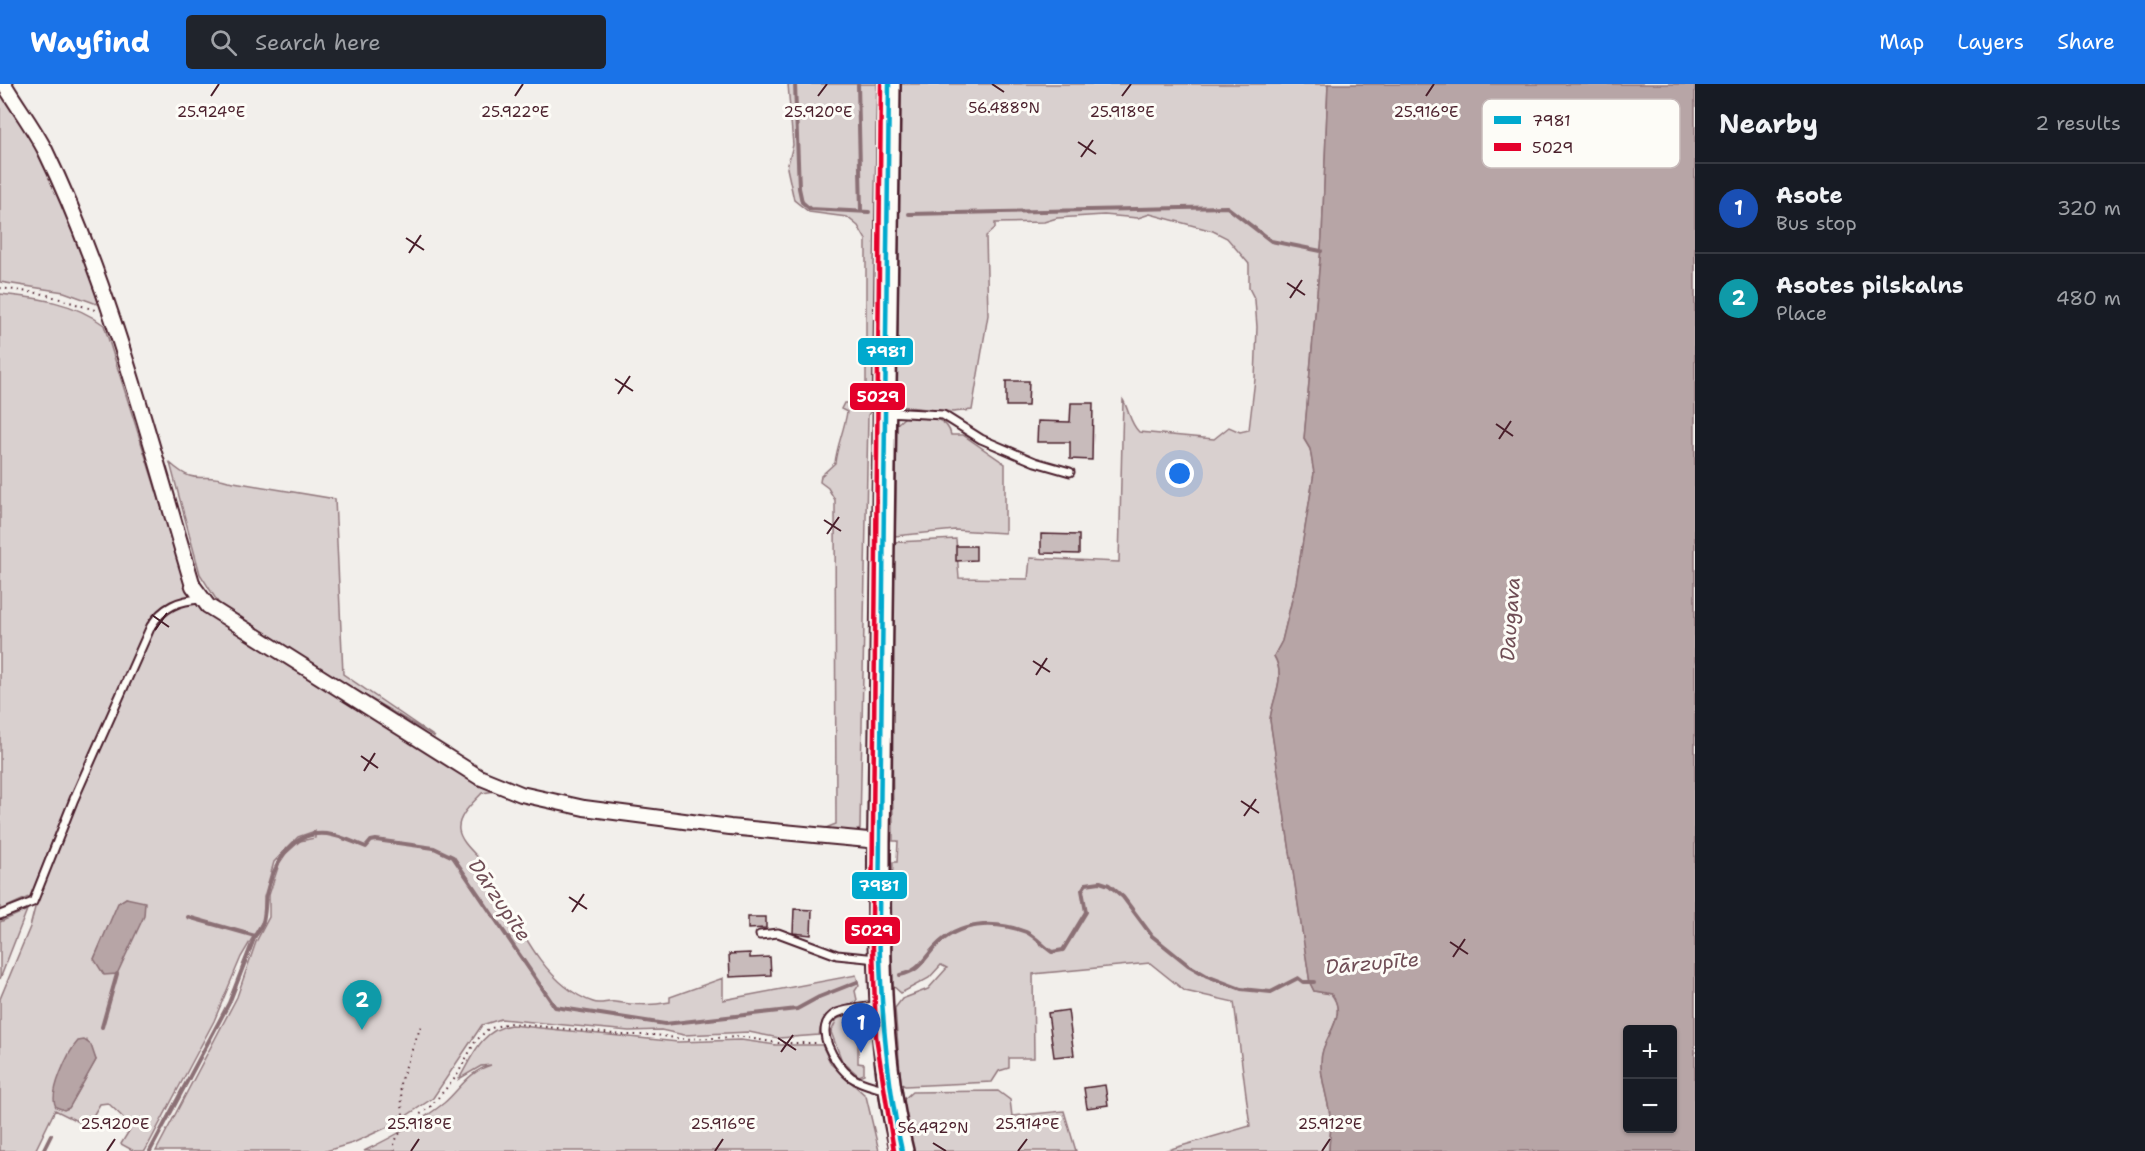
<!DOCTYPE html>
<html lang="en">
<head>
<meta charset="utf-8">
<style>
	:root { --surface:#171b24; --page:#20242c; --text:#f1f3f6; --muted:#9ea1a6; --line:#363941; --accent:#1a73e8 }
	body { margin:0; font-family:"Shantell Sans",sans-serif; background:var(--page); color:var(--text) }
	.controls { position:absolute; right:18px; bottom:18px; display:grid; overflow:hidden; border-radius:6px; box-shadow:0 2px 4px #0004 }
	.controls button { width:54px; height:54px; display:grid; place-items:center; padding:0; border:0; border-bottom:2px solid var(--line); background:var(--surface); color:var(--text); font:30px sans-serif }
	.you { position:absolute; left:1180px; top:390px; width:21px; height:21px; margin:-15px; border:4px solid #fff; border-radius:50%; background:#1a73e8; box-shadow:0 0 0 9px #1a73e833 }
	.badge { display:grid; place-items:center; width:39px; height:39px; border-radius:50%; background:var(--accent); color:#fff; font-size:20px; font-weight:700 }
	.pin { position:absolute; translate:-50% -50px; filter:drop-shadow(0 2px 3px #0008) }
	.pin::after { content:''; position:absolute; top:32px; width:21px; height:18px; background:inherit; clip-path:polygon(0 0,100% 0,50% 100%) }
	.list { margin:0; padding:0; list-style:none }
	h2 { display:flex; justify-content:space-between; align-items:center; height:78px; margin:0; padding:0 24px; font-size:26px }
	h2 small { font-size:20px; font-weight:400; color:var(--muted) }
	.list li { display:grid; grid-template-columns:39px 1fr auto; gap:18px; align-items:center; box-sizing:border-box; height:90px; padding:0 24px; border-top:2px solid var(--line) }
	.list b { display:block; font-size:22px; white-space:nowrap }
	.list p { margin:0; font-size:20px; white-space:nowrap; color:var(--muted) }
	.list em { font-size:20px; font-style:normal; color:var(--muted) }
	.icon { flex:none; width:33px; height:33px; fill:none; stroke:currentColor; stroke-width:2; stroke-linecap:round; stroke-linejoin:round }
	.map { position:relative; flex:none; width:1695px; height:1067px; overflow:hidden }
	header { display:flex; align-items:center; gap:36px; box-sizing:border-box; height:84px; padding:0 30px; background:var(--accent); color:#fff }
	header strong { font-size:28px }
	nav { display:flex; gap:33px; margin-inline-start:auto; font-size:21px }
	.search { width:420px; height:54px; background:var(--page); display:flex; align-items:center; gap:15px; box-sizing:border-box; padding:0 21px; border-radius:6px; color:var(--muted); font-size:22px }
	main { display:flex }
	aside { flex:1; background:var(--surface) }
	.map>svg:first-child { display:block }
	.green { fill:#d9d0cf; stroke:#92787d; stroke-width:1.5; fill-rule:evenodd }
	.water { fill:#b7a5a6; stroke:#8b6f75; stroke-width:1.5; fill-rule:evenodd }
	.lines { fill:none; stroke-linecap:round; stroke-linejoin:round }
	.stream { stroke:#8b6f75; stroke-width:4 }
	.building { fill:#c8bbbb; stroke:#4a1f2b; stroke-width:1.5 }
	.service-casing { stroke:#4a1f2b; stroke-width:11 }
	.minor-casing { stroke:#4a1f2b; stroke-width:18 }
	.trunk-casing { stroke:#4a1f2b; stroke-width:26 }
	.path { stroke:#4a1f2b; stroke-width:2; stroke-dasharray:1.5 4.5; stroke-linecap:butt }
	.service { stroke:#fdfcf7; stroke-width:7 }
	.minor { stroke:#fdfcf7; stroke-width:14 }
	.trunk { stroke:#fdfcf7; stroke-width:21 }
	.bus-1-casing { stroke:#fdfcf7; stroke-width:9 }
	.bus-2-casing { stroke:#fdfcf7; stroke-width:9 }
	.bus-1 { stroke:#00a9ce; stroke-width:4.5 }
	.bus-2 { stroke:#e4002b; stroke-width:4.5 }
	.ticks { fill:none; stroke:#4a1f2b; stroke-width:2 }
	.labels { text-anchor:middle; stroke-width:6; stroke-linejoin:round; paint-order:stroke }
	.water-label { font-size:20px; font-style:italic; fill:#704e56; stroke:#fdfcf7 }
	.key { fill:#fdfcf7; stroke:#c7baba; stroke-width:1.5 }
	.key-label { font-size:16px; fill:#4a1f2b }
	.ticks-label { font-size:15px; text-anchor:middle; fill:#4a1f2b; stroke:#fdfcf7; stroke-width:6; stroke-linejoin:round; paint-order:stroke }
	.line-badge { stroke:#fdfcf7; stroke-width:2 }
	.badge-label { font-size:16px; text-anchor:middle; font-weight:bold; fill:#fff }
</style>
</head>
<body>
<header>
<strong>Wayfind</strong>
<div class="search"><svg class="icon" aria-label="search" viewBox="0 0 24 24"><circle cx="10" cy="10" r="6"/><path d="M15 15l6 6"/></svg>Search here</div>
<nav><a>Map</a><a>Layers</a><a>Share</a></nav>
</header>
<main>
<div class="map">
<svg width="1695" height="1067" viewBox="0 0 1695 1067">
	<rect width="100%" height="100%" fill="#f2efeb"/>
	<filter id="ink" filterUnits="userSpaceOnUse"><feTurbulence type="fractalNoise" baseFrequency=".0167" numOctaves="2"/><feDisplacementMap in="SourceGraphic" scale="12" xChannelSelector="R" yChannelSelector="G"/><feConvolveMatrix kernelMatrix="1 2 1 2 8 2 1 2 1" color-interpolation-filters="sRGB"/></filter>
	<g filter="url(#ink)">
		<!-- green -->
		<path class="green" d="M788,0H879L876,321L868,331L860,745L852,749L823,745L836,740L835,416L828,404L820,398L821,392L835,379C837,361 844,347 847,328L841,325L844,319H859L866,306V156L858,142L847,133L809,128L794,116L787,84L793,61Z
			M901,0H1328L1322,153L1304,355L1310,365L1314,389L1296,499L1282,557L1274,572C1287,594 1272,614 1270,636L1310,899L1314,907L1332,910C1346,929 1329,947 1323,966C1316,987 1330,1018 1331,1039C1331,1048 1329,1058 1329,1067H1164L1250,1042L1234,918L1185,907L1150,879L1033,890L1034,974H1009V984L999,987L992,998L905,1002L901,1000L895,924L902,915L928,905L947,884L941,881L929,894L901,909L893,902L891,826L893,778H897L898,757H893L892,599L894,465L897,458L956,455L959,494L1028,495L1030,474L1119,478L1123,316C1129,326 1130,340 1139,348L1214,355L1229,343L1240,348L1249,346L1255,295L1257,243L1255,216L1249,204V180L1227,154L1213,147L1150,130L1138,134L1104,131L1057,134L1044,138L995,139V144L986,152L988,231L972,326L953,328L899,322L897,317Z
			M0,4L37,62L52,93L99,213L97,220L64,208L0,198Z
			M0,210C38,214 74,218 104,241L163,428L189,506L198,521L495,707L482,709C474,718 457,732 459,746C461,761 482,774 489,787C514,830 540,900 593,918C600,921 607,917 615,918C635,921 650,922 670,918V913L723,894V916L856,891L859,901L855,907L857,916C840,931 824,918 819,951L779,954L749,948L684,951L661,946L629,947L501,935L482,941L433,1014L394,1040L353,1059L326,1067H156L237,913L256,858L269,833V811L281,774L300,757L315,754V747L298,753L274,778L264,813V834L241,873L214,937L145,1067H134L121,1060L132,1042L108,1019L100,1020L87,1042L55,1026L35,1067H0V915L30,843L39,808L114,631L108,632C79,691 54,751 31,812L0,826ZM126,814L134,817L94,875L119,819ZM87,957L96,976L69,1024Z
			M911,332C928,334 947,332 951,351H963L1005,380V449L955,446L895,452L897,340L905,333Z
			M170,379C198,404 199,387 228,397L335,415L343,590L435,653L265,552L219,520L200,490Z
			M27,826L0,895V838Z
			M851,930L862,934L863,958L858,959V979L864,980V990L859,992L842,977L831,948L837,935Z
			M511,941L678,958L741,956L776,961H822L831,980L866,1012L879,1067H364C393,1053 419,1039 444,1019C460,1005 469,987 491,981L481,982L459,995C473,971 481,946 511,941Z
			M998,1007L1010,1016L1012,1032L1064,1027L1076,1067H913L903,1016L912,1008Z"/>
		<!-- water -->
		<path class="water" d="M1328,0H1695V1067H1329C1329,1058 1331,1048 1331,1039C1330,1018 1316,987 1323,966C1329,947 1347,929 1331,910L1314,907L1310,899L1270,636C1272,614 1287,594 1274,572L1282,557L1296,499L1314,389L1310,365L1304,355L1322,153ZM1628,946H1672V1044H1628Z
			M126,814L145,818L144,832L117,890L104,891L94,875L118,819Z
			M78,957L84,956L91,961L96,976L69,1024L64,1026L56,1023C48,1010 68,968 78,957Z"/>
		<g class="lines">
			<!-- stream -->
			<path class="stream" d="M795,0L799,104L802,118L810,125L869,128
				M858,0L861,127
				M909,130L1227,123L1271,157L1321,167
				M188,833L255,852
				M900,891C920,887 922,877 935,863C958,838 994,836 1026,848C1035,852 1043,862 1052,868L1063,866L1086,828L1082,806L1086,800L1100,798L1109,801L1123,813L1152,852L1188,881L1207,892L1241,905L1271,908L1298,894L1303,898H1314
				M102,943L117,890
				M43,1067L51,1051
				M150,1067L229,919L255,852C266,839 264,830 266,814C272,783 290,746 327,750C341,752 353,758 366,763L371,757L376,756L434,764L453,773L555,923L665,940L797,925L819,913L857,898"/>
		</g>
		<!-- building -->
		<path class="building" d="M1006,297H1029L1028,322H1006Z
			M1071,319H1093L1092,376L1070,375V358H1037L1038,337L1070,338Z
			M1041,450L1079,451V470L1041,469Z
			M956,462H976V476L956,477Z
			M794,825L812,826L811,851L793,849Z
			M748,833H766V844L748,845Z
			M750,869V874L770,873L771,891L730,893L729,870Z
			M1068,926L1074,971L1054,973L1048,929Z
			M1105,1001L1108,1021L1087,1024L1084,1004Z"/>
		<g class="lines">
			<defs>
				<path id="service" d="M887,328L943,331L981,355L1035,378L1070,388
					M0,831L33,818L74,715L151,542C163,523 179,516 201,515
					M760,851L778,849L837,871L877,875
					M879,921C867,924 849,924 837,929C810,942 835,981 851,993C861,1000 874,1002 886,1006"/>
				<path id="minor" d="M4,0C17,22 33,43 45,66C110,199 150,359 193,502L208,522L479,693L521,710L584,724L730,743L879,757"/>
				<path id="trunk" d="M889,0L879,757C879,860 877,966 902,1067"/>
			</defs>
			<!-- service casing -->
			<use href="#service" class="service-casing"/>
			<!-- minor casing -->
			<use href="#minor" class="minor-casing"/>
			<!-- trunk casing -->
			<use href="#trunk" class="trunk-casing"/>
			<!-- path -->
			<path class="path" d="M0,204L44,210L95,226
				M404,1042L400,998L421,942
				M395,1067L394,1059L404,1042L430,1023L456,993L475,958L488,945L509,939L623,951H656L682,955L743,953L778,959H817
				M453,1067L455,1066"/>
			<!-- service -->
			<use href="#service" class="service"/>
			<!-- minor -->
			<use href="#minor" class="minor"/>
			<!-- trunk -->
			<use href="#trunk" class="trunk"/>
			<defs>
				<path id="bus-1" d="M889,0L879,835C880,913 885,990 902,1067"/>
				<path id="bus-2" d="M881,0L872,835L876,952L894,1067"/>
			</defs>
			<!-- bus-1 casing -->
			<use href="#bus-1" class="bus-1-casing"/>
			<!-- bus-2 casing -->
			<use href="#bus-2" class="bus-2-casing"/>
			<!-- bus-1 -->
			<use href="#bus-1" class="bus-1"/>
			<!-- bus-2 -->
			<use href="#bus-2" class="bus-2"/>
		</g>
	</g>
	<!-- ticks -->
	<path class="ticks" d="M992,0L1004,8M211,12L219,0M515,12L523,0M818,12L827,0M1122,12L1131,0M1426,12L1434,0M1078,58L1096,70M1081,73L1093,56M406,154L424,166M409,169L421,151M1287,199L1305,211M1290,214L1302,196M615,295L633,307M618,310L630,292M1496,340L1513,352M1499,355L1511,337M824,436L841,447M827,450L839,433M152,531L169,543M155,546L167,529M1033,577L1050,588M1036,591L1047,574M361,672L378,684M364,687L375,669M1241,717L1259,729M1244,732L1256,715M569,813L587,825M572,828L584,810M1450,858L1468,870M1453,873L1465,855M778,954L796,966M781,968L793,951M933,1059L946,1067M107,1067L115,1055M411,1067L419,1055M715,1067L723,1055M1018,1067L1027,1055M1322,1067L1330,1055"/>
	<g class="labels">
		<!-- water labels -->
		<g class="water-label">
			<text transform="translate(1510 535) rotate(-86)" y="7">Daugava</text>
			<text transform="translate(500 816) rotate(56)" y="7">Dārzupīte</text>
			<text transform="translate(1372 879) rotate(-5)" y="7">Dārzupīte</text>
		</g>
	</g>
	<!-- legend -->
	<rect x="1482" y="15" width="198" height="69" rx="9" class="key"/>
	<rect x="1494" y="32" width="27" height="8" fill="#00a9ce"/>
	<rect x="1494" y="59" width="27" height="8" fill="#e4002b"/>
	<g class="key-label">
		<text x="1532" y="42">7981</text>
		<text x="1532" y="69">5029</text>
	</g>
	<g class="ticks-label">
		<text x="1004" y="29">56.488°N</text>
		<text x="211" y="33">25.924°E</text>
		<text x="515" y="33">25.922°E</text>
		<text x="818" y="33">25.920°E</text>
		<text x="1122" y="33">25.918°E</text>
		<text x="1426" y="33">25.916°E</text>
		<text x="115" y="1045">25.920°E</text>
		<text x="419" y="1045">25.918°E</text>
		<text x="723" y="1045">25.916°E</text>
		<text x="1027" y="1045">25.914°E</text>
		<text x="1330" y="1045">25.912°E</text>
		<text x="933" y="1049">56.492°N</text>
	</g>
	<g class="line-badge">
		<rect x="857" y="253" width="57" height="29" rx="6" fill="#00a9ce"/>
		<rect x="849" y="298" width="57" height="29" rx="6" fill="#e4002b"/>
		<rect x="851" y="787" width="57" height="29" rx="6" fill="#00a9ce"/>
		<rect x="844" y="832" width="57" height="29" rx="6" fill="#e4002b"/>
	</g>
	<g class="badge-label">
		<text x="886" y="273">7981</text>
		<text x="878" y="318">5029</text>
		<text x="879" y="807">7981</text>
		<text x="872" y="852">5029</text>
	</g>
</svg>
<div class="controls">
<button>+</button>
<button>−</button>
</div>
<div class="you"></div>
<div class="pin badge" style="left:861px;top:969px;background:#1a4fb4">1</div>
<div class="pin badge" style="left:362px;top:946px;background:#0f9aa8">2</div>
</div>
<aside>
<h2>Nearby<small>2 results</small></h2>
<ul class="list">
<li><span class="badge" style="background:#1a4fb4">1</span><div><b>Asote</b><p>Bus stop</p></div><em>320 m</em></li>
<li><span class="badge" style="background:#0f9aa8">2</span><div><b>Asotes pilskalns</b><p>Place</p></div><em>480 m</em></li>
</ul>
</aside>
</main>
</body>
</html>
